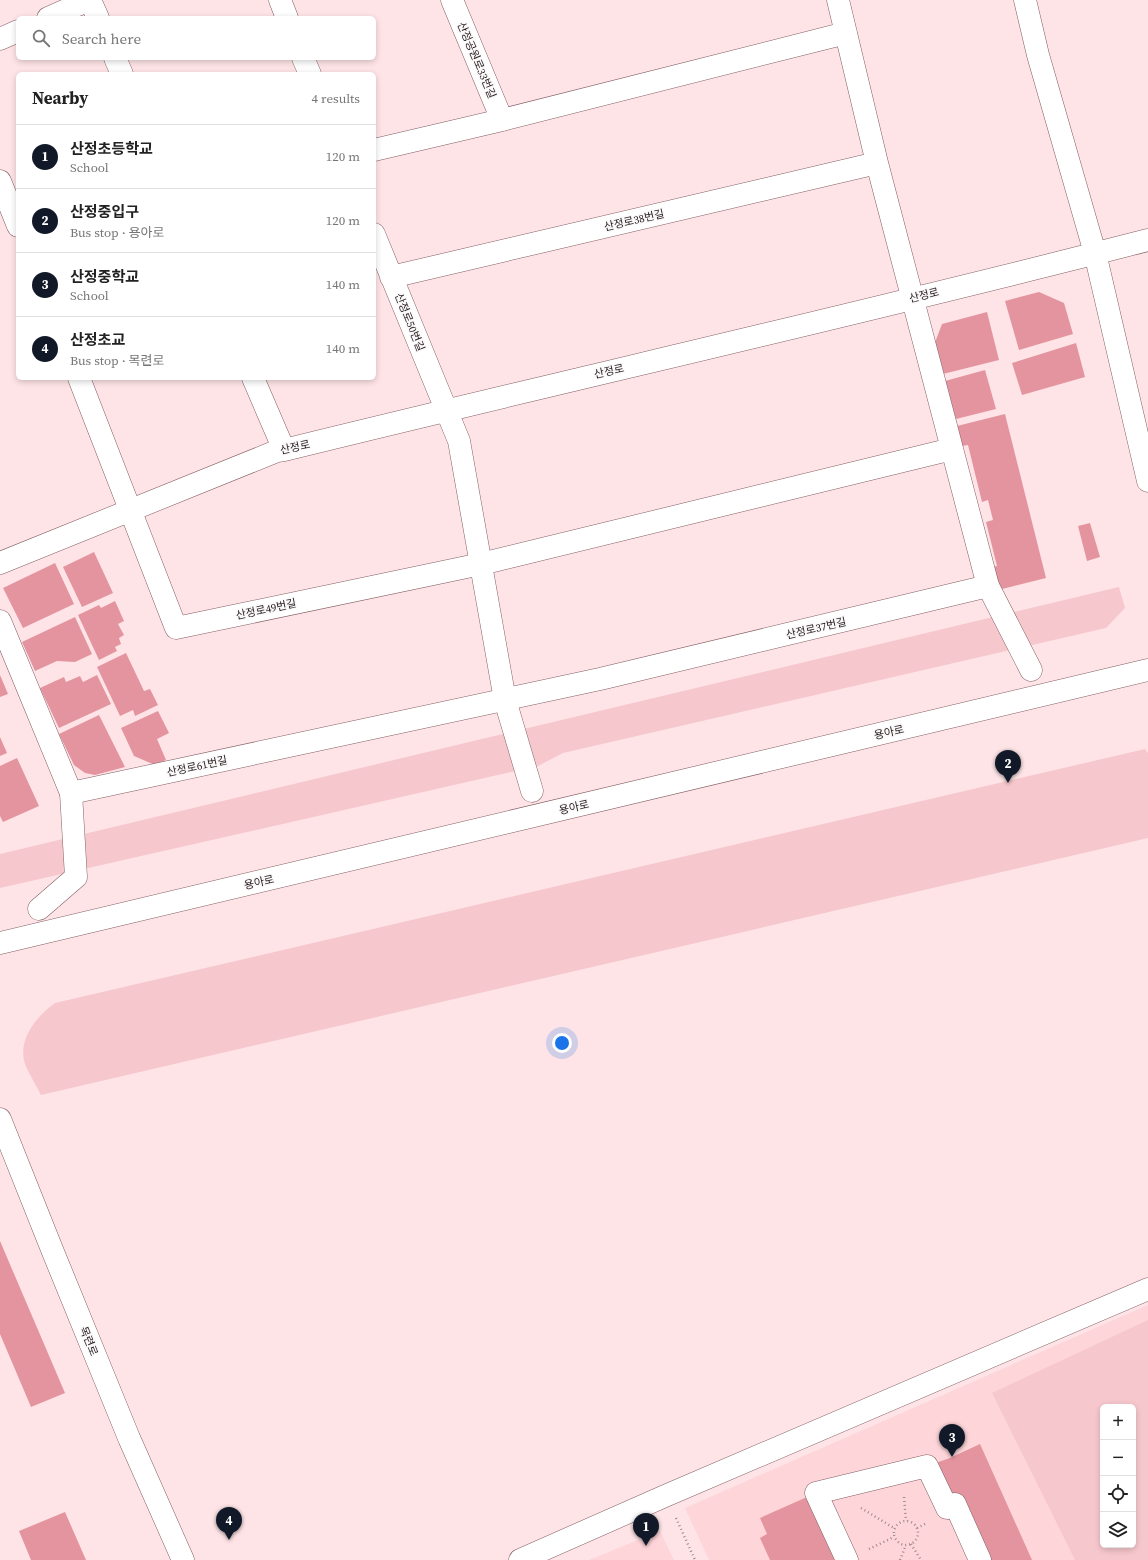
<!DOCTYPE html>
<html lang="en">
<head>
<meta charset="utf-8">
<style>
	:root { --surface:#fff; --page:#f2f2f2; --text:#222; --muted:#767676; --line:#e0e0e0; --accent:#111827 }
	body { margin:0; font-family:"Source Serif 4","Noto Sans KR",serif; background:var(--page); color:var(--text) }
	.controls { position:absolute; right:12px; bottom:12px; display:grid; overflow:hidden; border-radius:6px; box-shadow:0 2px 6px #0003 }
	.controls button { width:36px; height:36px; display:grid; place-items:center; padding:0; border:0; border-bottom:1px solid var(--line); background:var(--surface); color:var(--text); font:20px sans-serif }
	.you { position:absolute; left:562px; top:1043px; width:14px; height:14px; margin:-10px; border:3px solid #fff; border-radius:50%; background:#1a73e8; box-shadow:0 0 0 6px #1a73e833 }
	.badge { display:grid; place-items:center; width:26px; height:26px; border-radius:50%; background:var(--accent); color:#fff; font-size:13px; font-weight:700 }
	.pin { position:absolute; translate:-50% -33px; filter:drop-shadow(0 1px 2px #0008) }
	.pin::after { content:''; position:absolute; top:21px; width:14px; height:12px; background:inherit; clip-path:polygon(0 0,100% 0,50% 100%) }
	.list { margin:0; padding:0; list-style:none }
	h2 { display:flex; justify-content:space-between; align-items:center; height:52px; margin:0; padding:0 16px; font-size:17px }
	h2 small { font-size:13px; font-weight:400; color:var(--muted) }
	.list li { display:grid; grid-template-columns:26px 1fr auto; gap:12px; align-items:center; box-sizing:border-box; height:64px; padding:0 16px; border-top:1px solid var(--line) }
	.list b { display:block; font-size:15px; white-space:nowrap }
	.list p { margin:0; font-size:13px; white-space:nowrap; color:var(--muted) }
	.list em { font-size:13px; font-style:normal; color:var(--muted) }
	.icon { flex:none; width:22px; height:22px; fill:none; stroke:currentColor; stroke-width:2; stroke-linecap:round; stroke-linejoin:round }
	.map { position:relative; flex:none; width:1148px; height:1560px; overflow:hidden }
	.search { position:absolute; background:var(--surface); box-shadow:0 2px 6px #0003; left:16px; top:16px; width:360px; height:44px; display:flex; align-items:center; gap:10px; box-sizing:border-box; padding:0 14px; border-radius:6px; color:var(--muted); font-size:15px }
	.panel { position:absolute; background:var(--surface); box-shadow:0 2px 6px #0003; left:16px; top:72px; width:360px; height:308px; border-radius:6px }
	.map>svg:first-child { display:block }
	.built { fill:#fed5d9; fill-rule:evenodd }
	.green { fill:#f6c8cd; fill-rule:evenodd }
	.building { fill:#e4949f }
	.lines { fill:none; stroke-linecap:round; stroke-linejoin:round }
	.pedestrian-casing { stroke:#835f63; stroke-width:23 }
	.minor-casing { stroke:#835f63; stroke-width:23 }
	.secondary-casing { stroke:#835f63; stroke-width:23 }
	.path { stroke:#9e8a8c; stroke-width:2.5; stroke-dasharray:1 3; stroke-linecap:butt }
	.pedestrian { stroke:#fff; stroke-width:22 }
	.minor { stroke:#fff; stroke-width:22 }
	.secondary { stroke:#fff; stroke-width:22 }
	.labels { text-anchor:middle; stroke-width:3; stroke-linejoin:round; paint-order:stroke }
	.street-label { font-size:11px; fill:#291b1d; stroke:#f9f9f9 }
</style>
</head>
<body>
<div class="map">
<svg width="1148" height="1560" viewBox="0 0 1148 1560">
	<rect width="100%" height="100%" fill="#fee4e7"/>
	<!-- built -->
	<path class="built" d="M1148,1305V1560H709L685,1508ZM1103,1407H1133V1545H1103Z
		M660,1531L674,1560H589Z"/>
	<!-- green -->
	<path class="green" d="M1119,587L1125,608L1106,628L563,753L538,766L0,888V854Z
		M1145,749L1148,753V838L41,1095C36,1085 29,1074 25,1064C17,1039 37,1016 55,1003Z
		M1148,1320V1560H1075L992,1393ZM1103,1407H1133V1545H1103Z"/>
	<!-- building -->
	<path class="building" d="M1039,292L1064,303L1073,334L1019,350L1005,301Z
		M987,312L999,360L943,374L934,345L942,324Z
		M1076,343L1085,377L1022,395L1012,363Z
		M985,370L996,409L956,419L945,381Z
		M1005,414L1046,578L998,590L992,567L997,566L986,522L993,520L988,500L982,502L968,445L962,446L957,426Z
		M1090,523L1100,557L1087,561L1078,526Z
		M94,552L113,593L82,607L63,567Z
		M55,563L74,604L23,628L3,588Z
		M115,601L124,621L118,624L124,635L119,638L121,644L115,647L117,651L99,660L78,615L99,605L101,608Z
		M75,617L92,654L75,662L57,661L35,671L22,642Z
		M126,653L144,691L150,689L158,705L135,716L133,710L120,716L97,667Z
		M0,675L8,694L0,697Z
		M97,675L111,704L59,728L40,688L64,677L66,682L80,676L83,682Z
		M158,711L169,733L157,739L166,760L155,765L134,756L121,728Z
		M99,715L125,767L95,775L85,773L74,765L59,734Z
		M0,737L7,753L0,756Z
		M17,758L39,806L3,822L0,816V766Z
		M0,1241L65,1393L31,1407L0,1334Z
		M980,1444L1032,1560H980L927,1466L950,1458Z
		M816,1493L847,1560H770L760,1538L767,1534L760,1518Z
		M65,1512L86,1560H31L19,1531Z"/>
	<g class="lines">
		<defs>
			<path id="pedestrian" d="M988,586L1031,670
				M505,700L532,791
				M39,909L76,877L71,793
				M520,1560L665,1496L1148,1289
				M847,1560L816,1493L927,1466L947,1508L955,1504L980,1560"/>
			<path id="minor" d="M90,0L98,18
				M280,0L287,18
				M452,0L502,120
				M1025,0L1038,55L1095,253L1148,481
				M48,18L89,0
				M0,39L18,31
				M115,58L122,74
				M303,58L310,74
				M374,150L502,120L846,33
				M0,181L18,226
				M374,234L459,441L505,700
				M391,277L877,163
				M79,378L176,628L481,564L952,449
				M253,378L284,450
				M0,563L277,451L284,450C572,379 861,314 1148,240
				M0,621L71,793L600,679L988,586L877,163L838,0"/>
			<path id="secondary" d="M0,943L1148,670
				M0,1119L51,1247L129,1438L183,1560"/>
		</defs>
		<!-- pedestrian casing -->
		<use href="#pedestrian" class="pedestrian-casing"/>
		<!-- minor casing -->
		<use href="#minor" class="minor-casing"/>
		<!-- secondary casing -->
		<use href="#secondary" class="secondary-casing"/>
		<!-- path -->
		<path class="path" d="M904,1497L906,1521
			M861,1508L894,1528
			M676,1518L695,1560
			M894 1533a12 12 0 1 1 24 0a12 12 0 1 1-24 0Z
			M917,1528L927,1523
			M911,1544L921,1560
			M869,1549L894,1537
			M900,1560L906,1545"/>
		<!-- pedestrian -->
		<use href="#pedestrian" class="pedestrian"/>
		<!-- minor -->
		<use href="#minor" class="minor"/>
		<!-- secondary -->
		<use href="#secondary" class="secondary"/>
	</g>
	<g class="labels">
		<!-- street labels -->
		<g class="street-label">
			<text transform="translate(477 60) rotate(67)" y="4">산정공원로33번길</text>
			<text transform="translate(634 220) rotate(-13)" y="4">산정로38번길</text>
			<text transform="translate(924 295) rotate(-14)" y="4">산정로</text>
			<text transform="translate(410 322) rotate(68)" y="4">산정로50번길</text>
			<text transform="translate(609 371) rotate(-13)" y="4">산정로</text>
			<text transform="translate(295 447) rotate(-12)" y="4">산정로</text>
			<text transform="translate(266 609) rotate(-12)" y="4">산정로49번길</text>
			<text transform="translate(816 628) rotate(-13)" y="4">산정로37번길</text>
			<text transform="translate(889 732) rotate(-13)" y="4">용아로</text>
			<text transform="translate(197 766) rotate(-12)" y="4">산정로61번길</text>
			<text transform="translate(574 807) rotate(-13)" y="4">용아로</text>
			<text transform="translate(259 882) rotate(-13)" y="4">용아로</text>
			<text transform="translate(89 1341) rotate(68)" y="4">목련로</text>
		</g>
	</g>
</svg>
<div class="controls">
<button>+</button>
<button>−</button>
<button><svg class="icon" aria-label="locate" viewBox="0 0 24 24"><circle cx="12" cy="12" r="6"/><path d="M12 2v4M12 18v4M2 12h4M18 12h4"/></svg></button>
<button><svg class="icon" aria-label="layers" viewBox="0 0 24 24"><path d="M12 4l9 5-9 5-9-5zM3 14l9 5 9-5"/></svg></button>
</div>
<div class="you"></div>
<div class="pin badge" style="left:646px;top:1546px">1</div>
<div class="pin badge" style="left:1008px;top:783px">2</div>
<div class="pin badge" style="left:952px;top:1457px">3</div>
<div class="pin badge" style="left:229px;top:1540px">4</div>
<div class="search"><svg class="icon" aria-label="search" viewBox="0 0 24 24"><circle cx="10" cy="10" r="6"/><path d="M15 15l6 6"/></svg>Search here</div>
<section class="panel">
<h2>Nearby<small>4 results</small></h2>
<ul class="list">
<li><span class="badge">1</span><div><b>산정초등학교</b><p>School</p></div><em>120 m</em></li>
<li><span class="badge">2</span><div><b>산정중입구</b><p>Bus stop · 용아로</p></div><em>120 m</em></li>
<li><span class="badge">3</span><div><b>산정중학교</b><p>School</p></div><em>140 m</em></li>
<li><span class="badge">4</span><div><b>산정초교</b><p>Bus stop · 목련로</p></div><em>140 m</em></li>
</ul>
</section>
</div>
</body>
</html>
